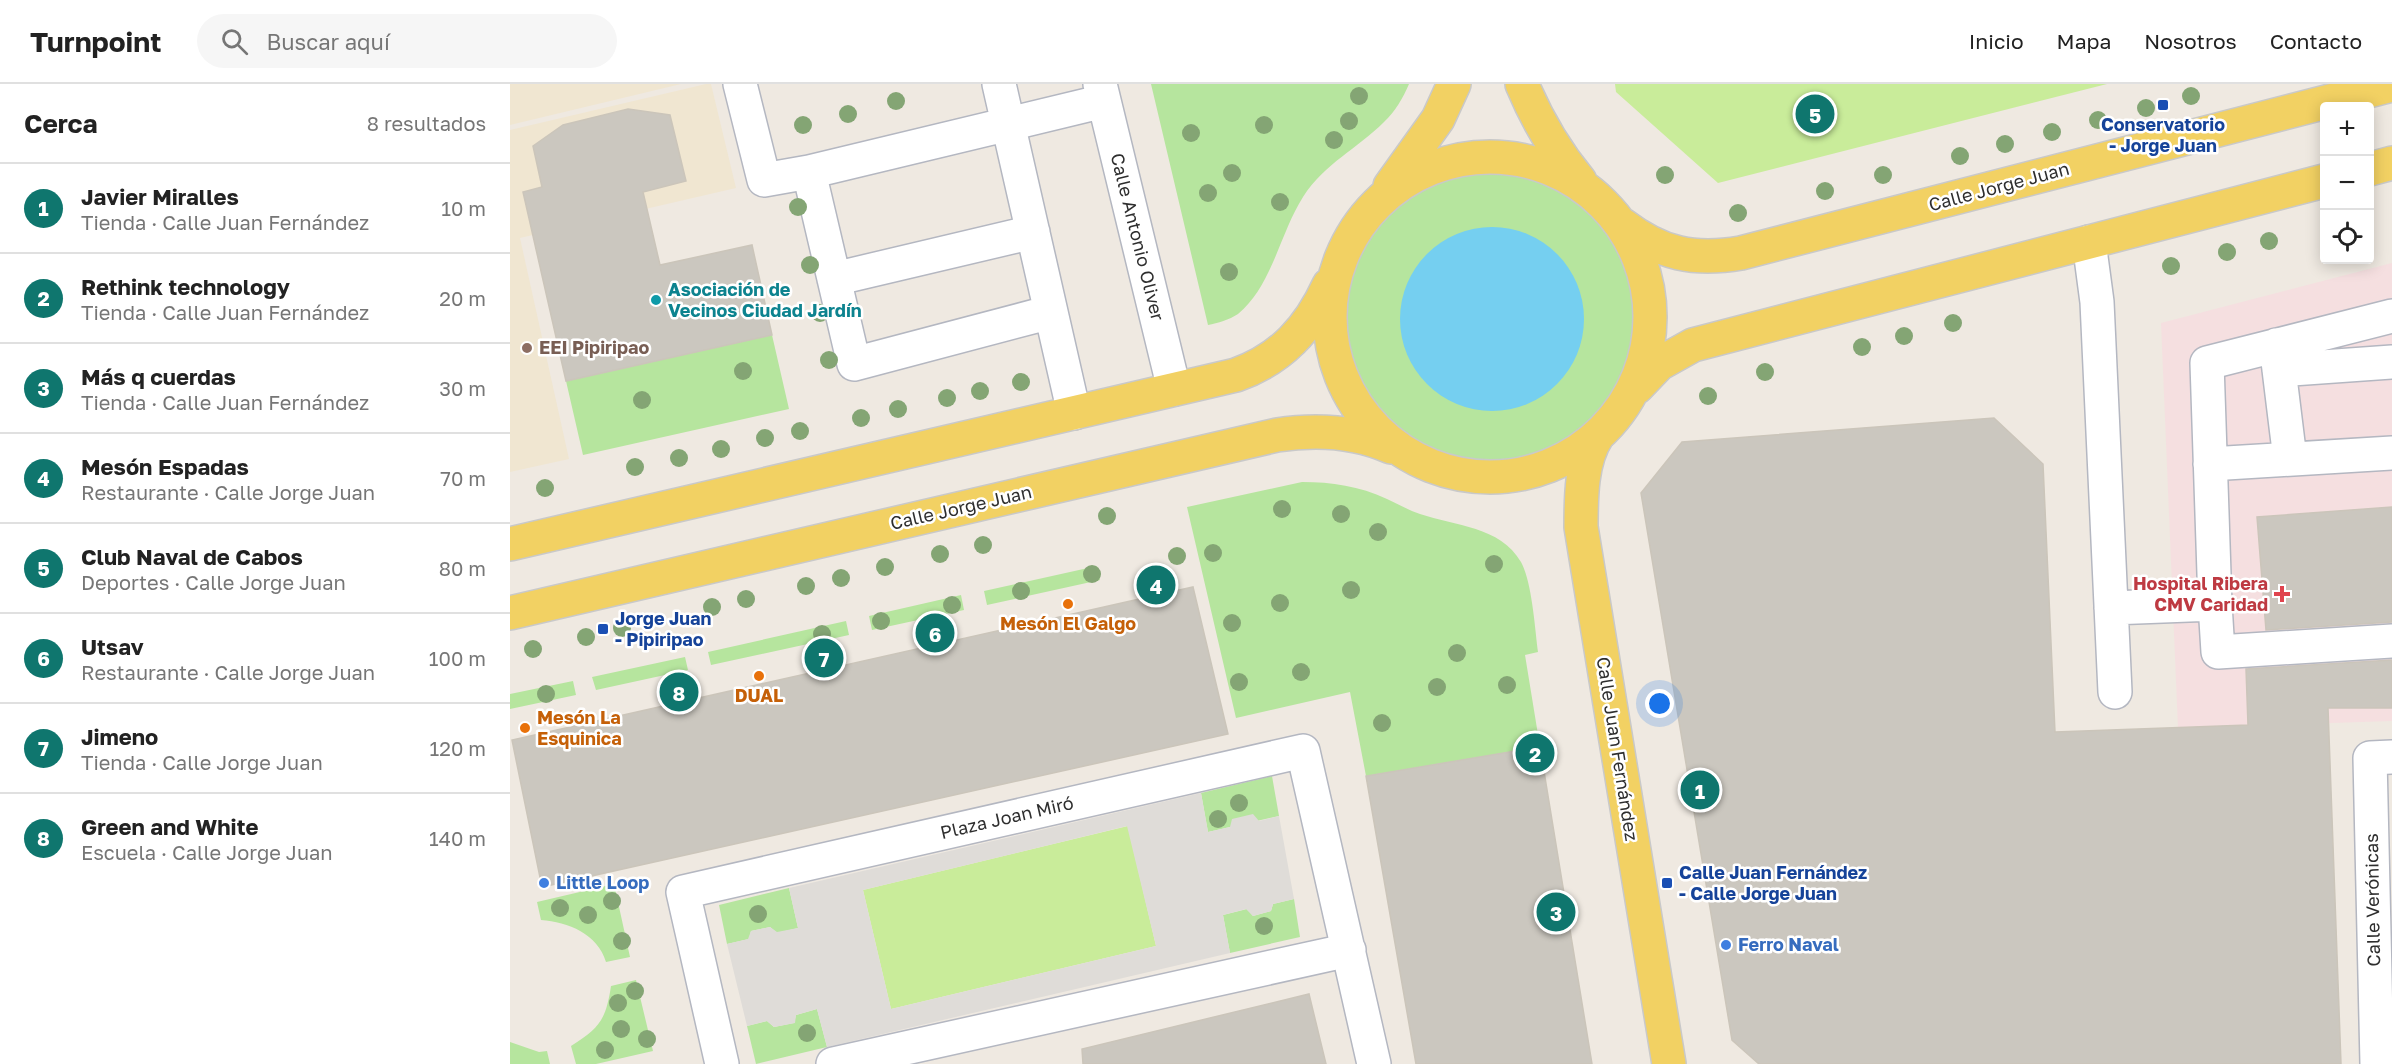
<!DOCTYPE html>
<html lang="es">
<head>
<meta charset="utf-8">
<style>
	:root { --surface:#fff; --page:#f6f6f6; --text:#222; --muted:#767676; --line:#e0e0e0; --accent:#0f766e }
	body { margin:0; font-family:"Golos Text",sans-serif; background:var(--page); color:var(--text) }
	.controls { position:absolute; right:18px; top:18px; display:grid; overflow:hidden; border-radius:6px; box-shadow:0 3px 15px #0003 }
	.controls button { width:54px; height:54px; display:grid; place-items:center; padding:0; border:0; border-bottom:2px solid var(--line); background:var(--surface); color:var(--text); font:30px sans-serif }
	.you { position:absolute; left:1150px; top:620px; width:21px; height:21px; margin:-15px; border:4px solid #fff; border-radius:50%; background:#1a73e8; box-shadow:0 0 0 9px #1a73e833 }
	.badge { display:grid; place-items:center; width:39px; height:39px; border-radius:50%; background:var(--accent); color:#fff; font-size:20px; font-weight:700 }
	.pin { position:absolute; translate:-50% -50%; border:3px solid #fff; box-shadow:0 2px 6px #0006 }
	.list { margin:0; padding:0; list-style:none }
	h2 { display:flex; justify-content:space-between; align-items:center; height:78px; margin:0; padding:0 24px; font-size:26px }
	h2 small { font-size:20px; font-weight:400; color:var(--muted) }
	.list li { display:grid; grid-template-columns:39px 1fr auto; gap:18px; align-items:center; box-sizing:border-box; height:90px; padding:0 24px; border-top:2px solid var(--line) }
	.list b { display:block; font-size:22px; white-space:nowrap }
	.list p { margin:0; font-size:20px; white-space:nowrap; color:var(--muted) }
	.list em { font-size:20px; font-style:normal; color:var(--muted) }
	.icon { flex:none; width:33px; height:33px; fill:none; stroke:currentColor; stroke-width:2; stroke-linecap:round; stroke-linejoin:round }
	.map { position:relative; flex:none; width:1882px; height:980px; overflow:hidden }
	header { display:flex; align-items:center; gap:36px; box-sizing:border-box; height:84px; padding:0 30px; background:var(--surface); border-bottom:2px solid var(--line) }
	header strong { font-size:28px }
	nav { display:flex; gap:33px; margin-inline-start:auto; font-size:21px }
	.search { width:420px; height:54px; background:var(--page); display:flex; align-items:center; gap:15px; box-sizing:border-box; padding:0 21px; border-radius:33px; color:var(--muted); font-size:22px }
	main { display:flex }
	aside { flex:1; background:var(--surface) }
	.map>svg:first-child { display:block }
	.education { fill:#f0e6d1 }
	.medical { fill:#f5dfe0 }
	.green { fill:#b6e59e }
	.pitch { fill:#c9ec9a }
	.plaza { fill:#dfdcd8; fill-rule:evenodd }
	.water { fill:#75cff0 }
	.building { fill:#cbc7bf; stroke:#cbc5ba; stroke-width:1.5 }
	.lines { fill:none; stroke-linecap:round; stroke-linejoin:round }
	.minor-casing { stroke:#b4b7c1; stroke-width:36 }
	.major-casing { stroke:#c9c9c9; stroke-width:36 }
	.minor { stroke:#fff; stroke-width:33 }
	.major { stroke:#f2d163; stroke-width:33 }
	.tree { fill:#84a574 }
	.transit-dot { fill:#1a4fb4; stroke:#fff; stroke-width:2 }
	.culture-dot { fill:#0f9aa8; stroke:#fff; stroke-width:2 }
	.education-dot { fill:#8d6e63; stroke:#fff; stroke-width:2 }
	.health-dot { fill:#e0444e; stroke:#fff; stroke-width:2 }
	.food-dot { fill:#e8710a; stroke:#fff; stroke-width:2 }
	.shop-dot { fill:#3f7fe0; stroke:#fff; stroke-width:2 }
	.labels { text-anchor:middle; stroke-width:5; stroke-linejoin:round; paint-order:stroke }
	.transit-label { font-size:18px; font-weight:bold; fill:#164399; stroke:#fff; text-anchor:start }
	.street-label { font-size:18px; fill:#2e2e2e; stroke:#fff }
	.culture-label { font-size:18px; font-weight:bold; fill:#0d838f; stroke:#fff; text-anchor:start }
	.education-label { font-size:18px; font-weight:bold; fill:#785e54; stroke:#fff; text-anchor:start }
	.health-label { font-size:18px; font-weight:bold; fill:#be3a42; stroke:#fff; text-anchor:end }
	.food-label { font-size:18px; font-weight:bold; fill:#c56008; stroke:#fff }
	.shop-label { font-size:18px; font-weight:bold; fill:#366cbe; stroke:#fff; text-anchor:start }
</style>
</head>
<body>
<header>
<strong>Turnpoint</strong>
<div class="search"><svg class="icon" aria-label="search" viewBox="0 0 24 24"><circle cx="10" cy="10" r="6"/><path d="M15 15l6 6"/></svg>Buscar aquí</div>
<nav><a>Inicio</a><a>Mapa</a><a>Nosotros</a><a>Contacto</a></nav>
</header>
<main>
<aside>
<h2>Cerca<small>8 resultados</small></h2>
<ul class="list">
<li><span class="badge">1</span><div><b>Javier Miralles</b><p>Tienda · Calle Juan Fernández</p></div><em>10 m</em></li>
<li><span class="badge">2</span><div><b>Rethink technology</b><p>Tienda · Calle Juan Fernández</p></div><em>20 m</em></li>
<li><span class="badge">3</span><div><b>Más q cuerdas</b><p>Tienda · Calle Juan Fernández</p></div><em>30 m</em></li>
<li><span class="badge">4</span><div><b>Mesón Espadas</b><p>Restaurante · Calle Jorge Juan</p></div><em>70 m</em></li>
<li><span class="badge">5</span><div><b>Club Naval de Cabos</b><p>Deportes · Calle Jorge Juan</p></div><em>80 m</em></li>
<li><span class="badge">6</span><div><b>Utsav</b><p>Restaurante · Calle Jorge Juan</p></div><em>100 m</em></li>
<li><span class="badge">7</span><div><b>Jimeno</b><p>Tienda · Calle Jorge Juan</p></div><em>120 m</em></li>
<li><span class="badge">8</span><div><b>Green and White</b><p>Escuela · Calle Jorge Juan</p></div><em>140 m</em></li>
</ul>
</aside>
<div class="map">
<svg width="1882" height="980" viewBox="0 0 1882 980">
	<rect width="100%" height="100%" fill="#efe9e1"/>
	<!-- education -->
	<path class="education" d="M0,0H171L0,41Z
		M196,0H201L226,104L10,154L59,375L0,388V46Z"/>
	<!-- medical -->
	<path class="medical" d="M1882,179V637L1668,644L1651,239Z"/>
	<!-- green -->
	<path class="green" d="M641,0H899C893,14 885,28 874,38C847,65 815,79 793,113C770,149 762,202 728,230C719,236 708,239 698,241Z
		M820 233a160 160 0 1 1 320 0a160 160 0 1 1-320 0Z
		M262,251L279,325L73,371L56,297Z
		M792,398C822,398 849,402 877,415C888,420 898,426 910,430C945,442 990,442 1011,478C1022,498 1025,545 1028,568L1015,571L1030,663L856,692L840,608L726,634L677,423Z
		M587,482L590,496L477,521L474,507Z
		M451,511L454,526L362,546L359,532Z
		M336,537L339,551L201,581L198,568Z
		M175,573L178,586L86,606L82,593Z
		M63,597L66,611L0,625V610Z
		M762,692L769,732L698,748L691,709Z
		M104,800L120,873L96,878C88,850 58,838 31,836L27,818Z
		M279,804L288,844L267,849L260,843L241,847L239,855L217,860L209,821Z
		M784,815L790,853L720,869L713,831L737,825L743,832L761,827L763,820Z
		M126,896L143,967L86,980H66L61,962C90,944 96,935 101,902Z
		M307,925L317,963L246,980L237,942L257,937L264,943L284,939L286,931Z
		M0,958L29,968L37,967L40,980H0Z"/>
	<!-- pitch -->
	<path class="pitch" d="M1105,0H1597L1208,99L1106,8Z
		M618,742L646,862L381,925L353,806Z"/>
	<!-- plaza -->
	<path class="plaza" d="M691,709L698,748L720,743L722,735L743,730L749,737L769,732L784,815L763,820L761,827L743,832L736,825L713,831L720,869L317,963L307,925L286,931L285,939L264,943L257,937L237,942L217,860L238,855L241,847L260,843L267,848L288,844L279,804ZM617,742L646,862L381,925L353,806Z"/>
	<!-- water -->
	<path class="water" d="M890 235a92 92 0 1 1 184 0a92 92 0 1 1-184 0Z"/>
	<!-- building -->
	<path class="building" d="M118,25L160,31L176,97L133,108L150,181L242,161L262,251L56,297L13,108L32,103L23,62L53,41Z
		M1484,334L1533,380L1545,648L1738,641L1736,585L1882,576V624H1818L1831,980H1249L1222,956L1131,409L1172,358Z
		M1882,423V538L1756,546L1747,433Z
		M683,503L718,650L32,803L2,656Z
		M1030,663L1082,980H906L856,692Z
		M799,910L816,980H573L572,965Z"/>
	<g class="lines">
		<defs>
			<path id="minor" d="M230,0L254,96L299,88
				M489,0L564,329
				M590,0L664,305
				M1579,158L1587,218L1605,608
				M324,195L523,148
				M541,228L344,280L299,88L594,17
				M1766,261L1780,375
				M1769,286L1882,278
				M1700,380L1882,369
				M1705,520L1697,279L1882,232
				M1601,524L1705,520L1708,568L1882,557
				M212,980L173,808L793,667L864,980
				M323,980L839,866
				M1867,980L1860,674L1882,673"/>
			<path id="major" d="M1012,0C1027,36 1045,67 1070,97
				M820 233a160 160 0 1 1 320 0a160 160 0 1 1-320 0Z
				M1860,85L1882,79
				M880,102L928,35L944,0
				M1113,141C1151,170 1184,177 1231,169L1882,1
				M1127,303L1149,280L1183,261L1814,97
				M1088,351C1071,376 1071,414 1071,443L1159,980
				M0,460L726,291C771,275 799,245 819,201
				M0,529L767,351C806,345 845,347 881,363"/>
		</defs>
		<!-- minor casing -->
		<use href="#minor" class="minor-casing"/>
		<!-- major casing -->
		<use href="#major" class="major-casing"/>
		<!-- minor -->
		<use href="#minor" class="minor"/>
		<!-- major -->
		<use href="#major" class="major"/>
	</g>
	<!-- trees -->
	<g class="tree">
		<circle cx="849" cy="12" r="9"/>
		<circle cx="1681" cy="12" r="9"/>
		<circle cx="386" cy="17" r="9"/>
		<circle cx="1636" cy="24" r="9"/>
		<circle cx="338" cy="30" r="9"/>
		<circle cx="1588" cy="36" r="9"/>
		<circle cx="839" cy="37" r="9"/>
		<circle cx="293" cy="41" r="9"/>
		<circle cx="754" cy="41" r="9"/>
		<circle cx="1542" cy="48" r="9"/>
		<circle cx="681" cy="49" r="9"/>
		<circle cx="824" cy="56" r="9"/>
		<circle cx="1495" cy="60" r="9"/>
		<circle cx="1450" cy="72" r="9"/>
		<circle cx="722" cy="89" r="9"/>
		<circle cx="1155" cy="91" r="9"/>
		<circle cx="1373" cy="91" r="9"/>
		<circle cx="1315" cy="107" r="9"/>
		<circle cx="698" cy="109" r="9"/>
		<circle cx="770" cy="118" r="9"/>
		<circle cx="288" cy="123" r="9"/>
		<circle cx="1228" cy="129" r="9"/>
		<circle cx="1759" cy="157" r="9"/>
		<circle cx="1717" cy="168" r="9"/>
		<circle cx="300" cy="181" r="9"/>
		<circle cx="1661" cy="182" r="9"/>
		<circle cx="719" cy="188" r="9"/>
		<circle cx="310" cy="229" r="9"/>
		<circle cx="1443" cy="239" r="9"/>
		<circle cx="1394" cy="252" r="9"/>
		<circle cx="1352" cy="263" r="9"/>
		<circle cx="319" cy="276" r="9"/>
		<circle cx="233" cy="287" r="9"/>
		<circle cx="1255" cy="288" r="9"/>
		<circle cx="511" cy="298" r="9"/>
		<circle cx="470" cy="307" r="9"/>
		<circle cx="1198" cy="312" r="9"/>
		<circle cx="437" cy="314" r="9"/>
		<circle cx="132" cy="316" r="9"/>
		<circle cx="388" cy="325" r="9"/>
		<circle cx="351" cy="334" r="9"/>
		<circle cx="290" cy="347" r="9"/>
		<circle cx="255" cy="354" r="9"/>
		<circle cx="211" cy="365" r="9"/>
		<circle cx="169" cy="374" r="9"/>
		<circle cx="125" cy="383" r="9"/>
		<circle cx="35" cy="404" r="9"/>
		<circle cx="772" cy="425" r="9"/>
		<circle cx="831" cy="430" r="9"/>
		<circle cx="597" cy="432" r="9"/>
		<circle cx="868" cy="448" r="9"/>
		<circle cx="473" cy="461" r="9"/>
		<circle cx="703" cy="469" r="9"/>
		<circle cx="430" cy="470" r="9"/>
		<circle cx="667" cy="472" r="9"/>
		<circle cx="984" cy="480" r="9"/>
		<circle cx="375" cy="483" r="9"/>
		<circle cx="582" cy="490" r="9"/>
		<circle cx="331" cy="494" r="9"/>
		<circle cx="296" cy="502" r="9"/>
		<circle cx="841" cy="506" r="9"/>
		<circle cx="511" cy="507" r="9"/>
		<circle cx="236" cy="515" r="9"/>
		<circle cx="770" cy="519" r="9"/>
		<circle cx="442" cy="521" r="9"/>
		<circle cx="202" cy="523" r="9"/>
		<circle cx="371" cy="537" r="9"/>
		<circle cx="722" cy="539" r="9"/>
		<circle cx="112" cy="544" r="9"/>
		<circle cx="312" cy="550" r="9"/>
		<circle cx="76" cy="553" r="9"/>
		<circle cx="23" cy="565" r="9"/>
		<circle cx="947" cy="569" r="9"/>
		<circle cx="791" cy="588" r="9"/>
		<circle cx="729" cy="598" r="9"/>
		<circle cx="997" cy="601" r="9"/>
		<circle cx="927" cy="603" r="9"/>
		<circle cx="36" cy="610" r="9"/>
		<circle cx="872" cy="639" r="9"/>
		<circle cx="729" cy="719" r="9"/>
		<circle cx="708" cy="735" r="9"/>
		<circle cx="102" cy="817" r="9"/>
		<circle cx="50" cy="824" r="9"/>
		<circle cx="248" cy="830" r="9"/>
		<circle cx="78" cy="831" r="9"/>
		<circle cx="754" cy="842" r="9"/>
		<circle cx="112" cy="857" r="9"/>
		<circle cx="125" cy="907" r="9"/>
		<circle cx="108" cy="919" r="9"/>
		<circle cx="111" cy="945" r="9"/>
		<circle cx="297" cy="949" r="9"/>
		<circle cx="137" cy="955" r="9"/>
		<circle cx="95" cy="966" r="9"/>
	</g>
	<!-- markers -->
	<g class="transit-dot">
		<rect x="1647" y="15" width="12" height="12" rx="3"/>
		<rect x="87" y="539" width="12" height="12" rx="3"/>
		<rect x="1151" y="793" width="12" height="12" rx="3"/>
	</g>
	<circle class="culture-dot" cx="146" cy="216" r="6"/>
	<circle class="education-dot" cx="17" cy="264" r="6"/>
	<path class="health-dot" d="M1769 501h6v6h6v6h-6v6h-6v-6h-6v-6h6z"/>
	<g class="food-dot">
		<circle cx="558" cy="520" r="6"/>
		<circle cx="249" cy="592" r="6"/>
		<circle cx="15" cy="644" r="6"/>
	</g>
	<g class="shop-dot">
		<circle cx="34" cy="799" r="6"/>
		<circle cx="1216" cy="861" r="6"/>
	</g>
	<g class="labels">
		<!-- transit labels -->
		<g class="transit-label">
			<text x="1653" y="47" text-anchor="middle">Conservatorio<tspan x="1653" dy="21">- Jorge Juan</tspan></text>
			<text x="105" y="541">Jorge Juan<tspan x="105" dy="21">- Pipiripao</tspan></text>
			<text x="1169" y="795">Calle Juan Fernández<tspan x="1169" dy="21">- Calle Jorge Juan</tspan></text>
		</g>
		<!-- street labels -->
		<g class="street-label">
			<text transform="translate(1489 103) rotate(-15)" y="6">Calle Jorge Juan</text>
			<text transform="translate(627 153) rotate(76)" y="6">Calle Antonio Oliver</text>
			<text transform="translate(451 424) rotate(-13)" y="6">Calle Jorge Juan</text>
			<text transform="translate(1107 665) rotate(81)" y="6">Calle Juan Fernández</text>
			<text transform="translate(497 734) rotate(-13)" y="6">Plaza Joan Miró</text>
			<text transform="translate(1863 816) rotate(-91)" y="6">Calle Verónicas</text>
		</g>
		<!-- culture labels -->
		<g class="culture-label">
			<text x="158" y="212">Asociación de<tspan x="158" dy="21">Vecinos Ciudad Jardín</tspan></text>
		</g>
		<!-- education labels -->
		<g class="education-label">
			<text x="29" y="270">EEI Pipiripao</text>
		</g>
		<!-- health labels -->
		<g class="health-label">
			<text x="1758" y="506">Hospital Ribera<tspan x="1758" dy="21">CMV Caridad</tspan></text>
		</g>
		<!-- food labels -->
		<g class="food-label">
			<text x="558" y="546">Mesón El Galgo</text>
			<text x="249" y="618">DUAL</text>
			<text x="27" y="640" text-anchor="start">Mesón La<tspan x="27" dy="21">Esquinica</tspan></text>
		</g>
		<!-- shop labels -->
		<g class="shop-label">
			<text x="46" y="805">Little Loop</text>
			<text x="1228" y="867">Ferro Naval</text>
		</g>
	</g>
</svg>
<div class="controls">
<button>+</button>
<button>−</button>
<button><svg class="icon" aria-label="locate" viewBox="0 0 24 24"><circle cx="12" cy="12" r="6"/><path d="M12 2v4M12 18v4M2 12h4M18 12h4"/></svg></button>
</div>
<div class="you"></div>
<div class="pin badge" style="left:1190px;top:706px">1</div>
<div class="pin badge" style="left:1025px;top:669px">2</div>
<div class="pin badge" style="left:1046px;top:828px">3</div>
<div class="pin badge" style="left:646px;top:501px">4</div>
<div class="pin badge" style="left:1305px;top:30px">5</div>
<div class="pin badge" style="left:425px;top:549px">6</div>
<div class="pin badge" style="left:314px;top:574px">7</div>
<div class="pin badge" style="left:169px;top:608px">8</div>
</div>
</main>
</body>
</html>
